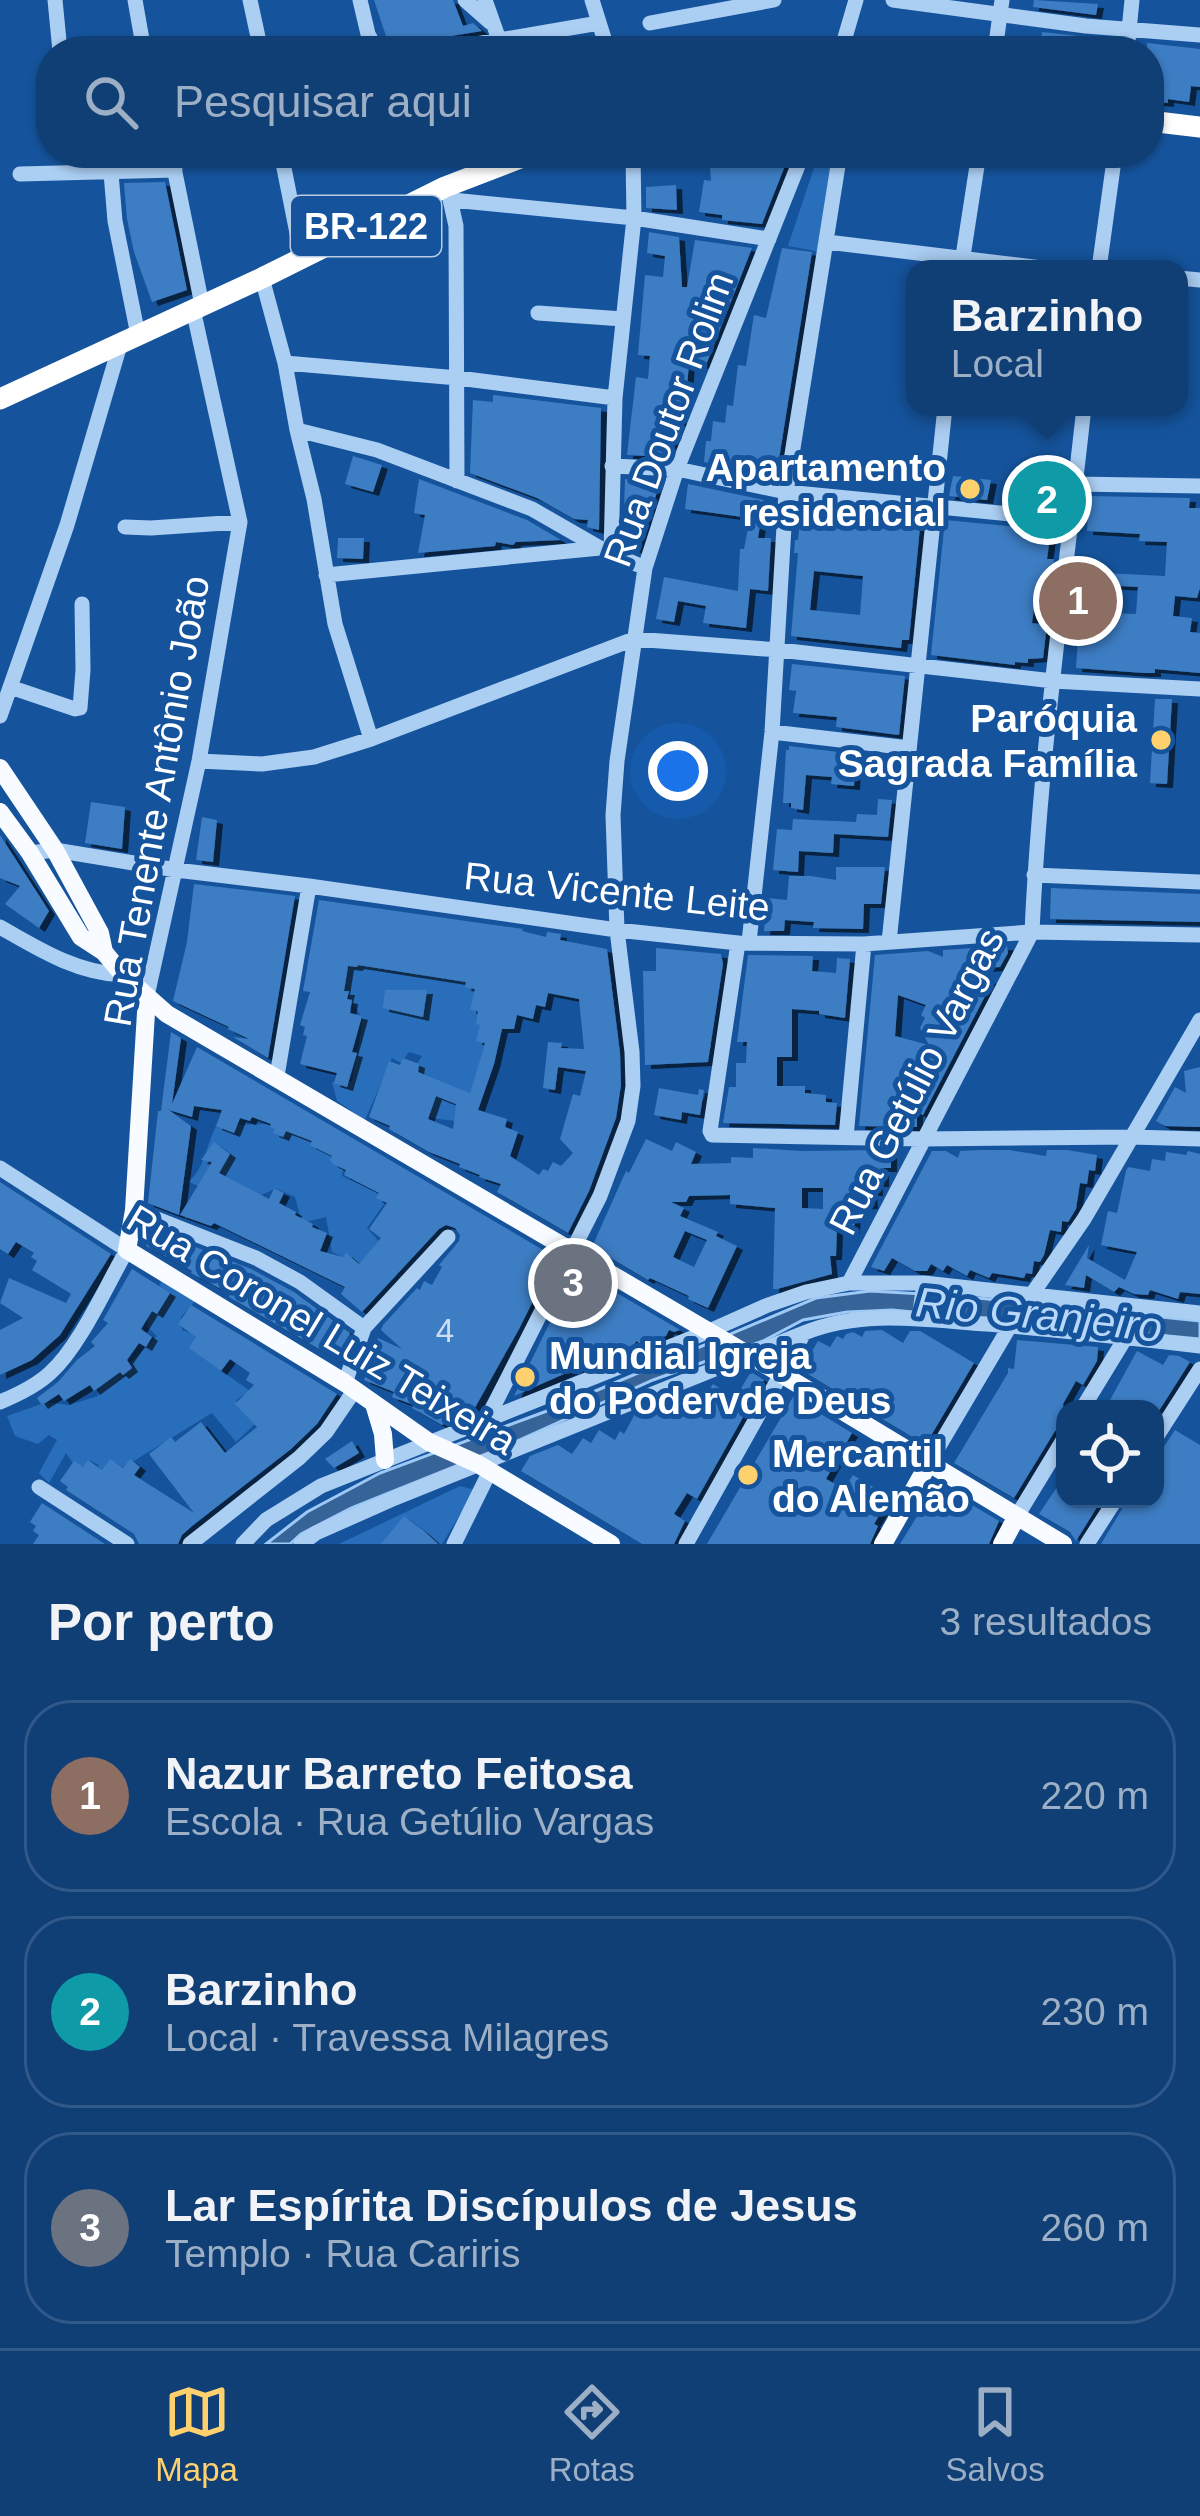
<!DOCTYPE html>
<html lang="pt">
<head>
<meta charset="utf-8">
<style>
	:root { --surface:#103f76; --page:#19467b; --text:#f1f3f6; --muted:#9cafc5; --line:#305888; --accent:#ffd16e }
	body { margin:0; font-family:Arial,sans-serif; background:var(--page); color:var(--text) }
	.controls { position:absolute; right:36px; bottom:36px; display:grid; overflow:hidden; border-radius:24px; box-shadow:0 3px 9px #0004 }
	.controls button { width:108px; height:108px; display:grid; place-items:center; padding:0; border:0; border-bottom:3px solid var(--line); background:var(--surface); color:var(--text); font:60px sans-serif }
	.you { position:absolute; left:678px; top:771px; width:42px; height:42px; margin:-30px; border:9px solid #fff; border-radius:50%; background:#1a73e8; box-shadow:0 0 0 18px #1a73e833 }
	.badge { display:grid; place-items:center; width:78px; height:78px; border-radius:50%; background:var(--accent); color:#fff; font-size:39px; font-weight:700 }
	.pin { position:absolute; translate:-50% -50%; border:6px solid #fff; box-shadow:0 3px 12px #0006 }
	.popup { position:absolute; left:906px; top:260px; width:282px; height:156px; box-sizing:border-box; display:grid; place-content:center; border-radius:24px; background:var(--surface); filter:drop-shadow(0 3px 9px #0005); font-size:39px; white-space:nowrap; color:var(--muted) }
	.popup b { font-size:45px; color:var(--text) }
	.popup::after { content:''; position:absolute; left:50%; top:100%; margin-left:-24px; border:24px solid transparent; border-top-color:var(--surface) }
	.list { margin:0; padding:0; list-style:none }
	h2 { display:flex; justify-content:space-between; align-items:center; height:156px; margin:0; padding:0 48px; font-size:51px }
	h2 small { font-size:39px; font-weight:400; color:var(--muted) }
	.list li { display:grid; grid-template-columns:78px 1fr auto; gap:36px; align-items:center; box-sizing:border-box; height:192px; margin:0 24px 24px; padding:0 24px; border:3px solid var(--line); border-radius:48px }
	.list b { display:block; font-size:45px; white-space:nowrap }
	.list p { margin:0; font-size:39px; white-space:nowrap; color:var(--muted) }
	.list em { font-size:39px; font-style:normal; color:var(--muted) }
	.icon { flex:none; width:66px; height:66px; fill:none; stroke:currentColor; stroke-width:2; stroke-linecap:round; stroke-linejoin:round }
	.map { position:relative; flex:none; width:1200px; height:1544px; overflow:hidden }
	.search { position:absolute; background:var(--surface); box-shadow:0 3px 9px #0004; left:36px; right:36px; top:36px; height:132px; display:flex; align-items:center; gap:30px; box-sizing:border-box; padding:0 42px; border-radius:48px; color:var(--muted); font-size:45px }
	.sheet { height:804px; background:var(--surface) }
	nav { display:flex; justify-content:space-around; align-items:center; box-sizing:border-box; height:168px; border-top:3px solid var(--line); background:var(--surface); font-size:33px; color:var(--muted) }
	nav a { display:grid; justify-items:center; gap:6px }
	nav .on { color:var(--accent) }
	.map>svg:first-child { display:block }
	.green { fill:#286ebb }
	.water { fill:#366398; stroke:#9ec9f6; stroke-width:3 }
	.building { fill:#3d7dc3; fill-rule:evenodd; filter:url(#shadow) }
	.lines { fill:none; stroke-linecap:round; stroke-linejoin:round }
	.minor { stroke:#abcef3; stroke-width:15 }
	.major { stroke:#f8fbff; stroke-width:18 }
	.highway { stroke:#fff; stroke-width:21 }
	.poi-dot { fill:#ffd16e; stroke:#15549d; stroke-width:4.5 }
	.labels { text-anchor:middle; stroke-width:10; stroke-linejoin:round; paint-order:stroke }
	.number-label { font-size:33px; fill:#cedef0 }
	.shield { fill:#15549d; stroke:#b9cce2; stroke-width:3 }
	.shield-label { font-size:36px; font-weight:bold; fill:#fff }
	.street-label { font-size:39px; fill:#fff; stroke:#15549d }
	.poi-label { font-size:39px; font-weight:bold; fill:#fff; stroke:#15549d; text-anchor:end }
	.water-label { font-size:42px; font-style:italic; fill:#b8d8f9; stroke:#15549d }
</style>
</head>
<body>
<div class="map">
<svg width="1200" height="1544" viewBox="0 0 1200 1544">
	<defs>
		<filter id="shadow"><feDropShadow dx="6" dy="4" stdDeviation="0" flood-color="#0009"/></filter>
	</defs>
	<rect width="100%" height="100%" fill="#15549d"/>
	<!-- green -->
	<path class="green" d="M819,153H835L821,252L788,246Z
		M376,957L482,984L491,1023L462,1122L431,1118L429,1097L411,1073L422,1056L409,1052L401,1063L392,1058L365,1120L337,1101L332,1082L352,1081L363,1020L344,988L346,969Z
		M265,1124L328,1137L345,1160L342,1176L388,1198L367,1228L381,1244L367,1268L332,1252L326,1217L302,1223L295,1197L275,1188C246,1207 219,1194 188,1182C205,1168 206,1146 216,1126Z
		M162,1280L196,1300L181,1317L182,1330L194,1334L202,1357L250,1391L236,1400L256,1423L236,1442L212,1413L124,1467L111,1466L90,1480L99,1465L89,1460L79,1472L66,1453L49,1483L39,1473L57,1440L49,1435L38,1444L15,1436L7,1416L47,1402L69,1405L98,1396L100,1385L113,1377L110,1357L129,1364L157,1336L147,1327L148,1310Z
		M460,1486L475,1490L442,1544H339Z"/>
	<!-- water -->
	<path class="water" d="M870,1291L959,1296L1200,1321V1339L892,1310L847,1312L803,1320L763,1341L653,1380L506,1446L351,1508L301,1534L290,1544H266L307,1512L380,1473L555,1408L816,1298Z"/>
	<!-- building -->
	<path class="building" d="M374,0H453L463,26L473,23L482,31L433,39L424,45L422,42L390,48Z
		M1034,0L1098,4L1096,15L1033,7Z
		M1042,32L1116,40L1115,51H1040Z
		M579,39L582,51L519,49Z
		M1147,43L1200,49V87L1191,86L1189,102L1168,99V103L1149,101Z
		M709,153H790L762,224L722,220V215L699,212L704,180L711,181Z
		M165,182L187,290L152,302L134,252L127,219L124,183Z
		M676,185L677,210L646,208V187Z
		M649,232L679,237L682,287H687L695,240L752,248L706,365L689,363L686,399H682L679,419L684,420L669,457L627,455L636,377L648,379L650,356L638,355L645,275L663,277L665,256L647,253Z
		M782,248L812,252L776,478L704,462L706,441H711L713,421L725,423L727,405L733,406L738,365L746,366L754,315L766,318Z
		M493,395L601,408L599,530L587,527L588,520L574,519L537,498L470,473L473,400L493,402Z
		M353,456L382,465L373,492L345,484Z
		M953,476L991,480L987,500L949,496Z
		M419,479L527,520L561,540L516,542L513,545L496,542L495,546L418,553L425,515L414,513Z
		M625,479L661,480L638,550L623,545Z
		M1009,481L1063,487L1061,507L1007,502Z
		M688,484L764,500L758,538H771L768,591L750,589L746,628L703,623L706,606L678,601L674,622L656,619L664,577L738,591L740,549H744L750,518L685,509Z
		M1089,496L1190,498L1189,508H1200V588L1197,598L1175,596L1173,616L1192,618L1190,632L1200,633V673L1155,669V673H1144L1076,668L1078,637H1085L1086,612L1136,614L1138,587L1083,584V572L1165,576L1167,542L1139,541L1140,534L1087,531Z
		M802,506L921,517L909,640H902L901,648L791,636L798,553H794L795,540H798ZM814,571L863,576L860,615L810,610Z
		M945,520L1051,530L1047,559H1054L1051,589L1037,588L1032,623L1047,625L1043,658L1028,659V663L1015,662V665L931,655Z
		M338,538H364L363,559L337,558Z
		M792,664L905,676L899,735L836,727L837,717L793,713L796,691L789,690Z
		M1155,699H1172L1167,784L1150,783Z
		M789,746L896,759L895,771L855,769L854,786L831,784L832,777L806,775L803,810L791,808V803H783L786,750H789Z
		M878,799L892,800L888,837L834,834L833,853L799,851L798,872L773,870L777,829L792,830L793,819L856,822L857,814L877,815Z
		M91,802L125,807L122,849L85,843Z
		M202,817L217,820L213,862L196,860Z
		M0,835L49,911L39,928L5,904L20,886L0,878Z
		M836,867H885L881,904H864L863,929L813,928L814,922L785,920L784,931H764L767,898L787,900L789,876H811L836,880Z
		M194,884L295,896L268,1058L233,1037L249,1039L228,1029L229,1027L173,1001L187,942Z
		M1051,888L1200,894V922L1050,919Z
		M319,900L523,929L522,931L546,937L547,932L561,934L560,940L607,949L620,1053L621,1085L616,1118L589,1191L568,1233L497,1192L501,1184L479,1177L480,1175L459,1167L460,1164L429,1152L389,1129L390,1126L369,1117L389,1061L400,1065L403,1058L419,1064L418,1072L470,1093L485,1043L476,1041L480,1025L476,1024L478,1011L470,1010L475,989L465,987L466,982L358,965L357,967L348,966L344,991H349L347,999L352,1000L350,1013L362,1016L352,1052L357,1053L347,1087L334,1083L337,1073L300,1064L307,1036L303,1035L305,1027L300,1025L310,992L303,991ZM548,993L579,999L584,1049L561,1048L562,1043L548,1042L543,1088L555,1090L558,1067L586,1071L580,1096L573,1094L560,1139L573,1153L561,1166L553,1162L548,1171L543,1169L539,1175L510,1156L518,1132L505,1127L507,1119L478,1110L494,1064L502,1029H514L517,1015L533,1019L536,1005L545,1007ZM436,1096L456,1104L453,1129L428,1119Z
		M1007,946L1008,953L1000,967L962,969L993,981L923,1115L917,1112V1127L859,1126L875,955L928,951L943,957V950ZM898,995L926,1005L921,1015L925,1018L920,1028L929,1045L895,1036Z
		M656,948L721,954L723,964L708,1062L645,1065L643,971H656Z
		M748,955L813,956L812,971L836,973L837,958L850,959L845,1018L819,1014V1011L792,1009V1057H777V1086H805V1093L826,1095V1102L837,1103L835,1125L723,1123L729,1087H736V1063H746L747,1042H737Z
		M385,990H427L423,1017L383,1008Z
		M171,1032L181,1038L172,1104L197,1047L555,1257L519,1329L472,1413L460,1418L457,1416L442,1425L412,1408L414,1405L392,1397L394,1392L364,1380L378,1338L402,1349L381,1330L383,1325L417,1288L420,1290L424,1281L432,1285L442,1267L439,1265L459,1241L460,1235L455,1228L446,1225L439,1229L362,1312L341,1294L345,1287L214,1223L211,1226L180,1215L212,1162L201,1160L214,1142L230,1154L219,1173L269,1199L274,1188L284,1193L279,1203L296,1212L295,1215L313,1224L312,1227L327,1233L320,1251L343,1257L346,1253L359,1264L381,1238L369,1229L387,1203L376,1198L379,1193L344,1175L346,1170L333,1164L330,1160L332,1156L310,1145L312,1141L286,1131L283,1137L273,1133L275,1129L270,1127L271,1124L252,1117L250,1121L240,1118L234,1133L216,1126L222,1110L194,1106L192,1117L169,1110L191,1126L179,1215L148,1203L158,1111H161Z
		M1200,1067V1127L1165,1126L1156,1121L1175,1087L1186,1093L1184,1071Z
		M659,1088L698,1095L699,1089L704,1090L700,1115L682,1112L681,1120L654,1115Z
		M646,1139L672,1151L676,1142L696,1152L691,1164L731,1163V1157L753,1158V1148L802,1151L891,1150V1168H883V1183H877V1192H871L872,1205L855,1206L854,1230L837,1229L836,1256H830L832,1274L777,1289H773L775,1208L730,1204V1195L689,1196L686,1202H671L684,1208L680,1216L718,1232L716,1236L737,1246L708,1308L688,1299L689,1296L650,1278L648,1280L592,1247L626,1171L629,1173ZM802,1188H823V1209L802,1208ZM685,1231L707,1240L694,1267L673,1257Z
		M980,1150H1009L1046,1156L1047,1150H1067L1097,1155L1095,1171L1089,1170L1087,1184L1080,1183L1076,1209L1068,1222L1062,1221L1061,1232L1050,1230L1044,1255L1040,1262L1034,1261L1032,1274L1026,1273L1024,1278L992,1273L989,1278L970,1270L967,1276L947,1265L943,1271L931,1264L927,1271H915L892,1258L884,1271L871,1267L932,1151H946L958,1158L960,1151Z
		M1188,1151L1200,1154V1294L1180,1292L1178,1299L1150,1290L1148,1295L1134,1294L1119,1287L1114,1292L1086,1275L1084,1288L1065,1285L1089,1245L1087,1258L1125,1280L1137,1252L1101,1245L1108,1211L1117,1213L1126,1171L1128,1167L1150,1171L1152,1159L1165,1161L1166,1152L1186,1155Z
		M0,1182L111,1254L60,1335L32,1360L0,1375V1330L23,1318L0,1303L9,1278L66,1303L71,1294L32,1270L37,1261L31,1257L34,1253L16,1242L8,1254L0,1249Z
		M153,1230L251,1269L294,1292L350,1333L340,1361L229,1297L230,1294L191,1273L192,1271L146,1246Z
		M132,1269L170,1293L157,1314L152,1311L141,1329L152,1337L146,1347L139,1343L127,1360L132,1368L123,1375L120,1372L94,1391L90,1385L64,1401L59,1394L42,1405L37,1398L58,1382L77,1360L95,1346L91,1342L108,1323L103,1320Z
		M576,1269L680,1330L674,1332L669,1330L666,1336L655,1340L652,1338L643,1345L636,1341L633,1348L629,1346L626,1352L593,1365L589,1362L586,1367L573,1370L514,1396Z
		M191,1305L337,1394L317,1424L291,1449L192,1526L182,1535L178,1544H139L134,1534L66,1490L68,1487L60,1481L74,1461L83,1467L88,1460L102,1470L110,1459L123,1468L130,1459L140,1467L134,1475L194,1513L149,1454L171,1437L175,1442L201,1422L225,1453L257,1427L235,1404L254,1385L246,1380L250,1373L230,1359L221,1371L189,1348L196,1337L178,1324Z
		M882,1330L903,1343L910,1331H920L974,1363L929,1439L919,1441L801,1370L818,1341L830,1347L837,1336L843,1339L846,1334L853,1332L862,1337L865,1331Z
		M1017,1340L1098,1347L1097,1361L1083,1385L1076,1381L1063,1404L1065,1425L1055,1431L1014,1498L954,1463L1008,1373V1368L1014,1369Z
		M1137,1351L1163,1365L1169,1355L1179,1356L1190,1362L1155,1417V1409H1105Z
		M751,1372L764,1380L697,1499L687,1493L674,1514L685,1521L674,1544H642L521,1471L530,1456L558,1445L572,1454L583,1438L591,1443L599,1430L615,1440L620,1431L624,1434L635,1414L652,1407L669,1418L686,1395L692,1398L697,1391L705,1396L713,1384L735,1398Z
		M793,1397L852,1433L826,1479L844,1489L853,1475L890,1497L874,1524L878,1526L870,1544H707Z
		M1175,1430L1200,1445V1544H1101L1128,1499H1155V1460Z
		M352,1441L359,1453L334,1468L325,1459Z
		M1065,1475V1499H1102L1076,1541L1070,1532L1039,1514Z
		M937,1484L999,1521L989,1544H900Z
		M42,1503L105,1544H33L39,1535L33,1531L36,1526L30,1522Z
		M404,1516L424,1531L438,1544H381Z"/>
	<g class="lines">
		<!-- minor -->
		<path class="minor" d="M55,0L60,51
			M135,0L144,51
			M250,0L261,51
			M360,0L368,34L377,51
			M465,0L490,22
			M485,0L503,51
			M592,0L608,51
			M893,0L1086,26L1200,35
			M650,23L774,0
			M435,51L599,23
			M841,51L856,0
			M995,51L1002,0
			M1127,51L1132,0
			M171,153L202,305
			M281,153L302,258
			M111,173L115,221L138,335
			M20,174L175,170
			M449,195L456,226L457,481
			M452,200L634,218L769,239
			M827,242L1050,269
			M961,269L979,153
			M1099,269L1115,153
			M262,278L285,363L297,430L314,499L335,624L371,739
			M1179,278L1200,280
			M538,313L623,319
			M285,363L458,378L615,398
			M297,430L377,450L532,509L600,548
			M612,466L677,469L786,492L1072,520
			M1075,484L1200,486
			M125,527L151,528L240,522
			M611,553L615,398L634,218L633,153
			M326,575L600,548L645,568
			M10,687L75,709L80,708L83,670L82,604
			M0,716L67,525L120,345
			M772,732L909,748
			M199,761L262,764L314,757L371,739L634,639L779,650L1053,681L1200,689
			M30,853L55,850L176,870L309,886L617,930L738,943L864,944L1032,932L1200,935
			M1034,875L1200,882
			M0,927C40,950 77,973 123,975
			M749,942L772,732L786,492L840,153
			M889,942L945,407
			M738,943L710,1131L712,1135L922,1139L1132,1137L1200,1139
			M147,996L199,761L240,522L193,309
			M277,1076L309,886
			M846,1137L864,944
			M0,1168L127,1250C106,1286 80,1346 50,1373C36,1386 17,1395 0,1402
			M134,1210L256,1258L300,1282L364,1328
			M849,1283L1032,932C1040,756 1065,581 1084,407
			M919,1319L924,1283
			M345,1383L364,1328L448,1237
			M1082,1409L1126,1337
			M486,1421L600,1196L628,1121L633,1086L632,1052L617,930L613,815L617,761L645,568L677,469L803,153
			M1155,1439L1200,1369
			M929,1463L1010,1326L1084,1219L1200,1020
			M39,1487L127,1544
			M1017,1516L1065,1437
			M190,1544L299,1458L326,1432L354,1391
			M243,1544L266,1520L321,1486L707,1332L768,1305L806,1292L849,1283H924L1200,1313
			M301,1544L316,1533L395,1498L804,1333
			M454,1544L490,1471
			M686,1544L804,1333C862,1309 926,1320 987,1324C1058,1330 1129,1338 1200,1346
			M1087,1544L1116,1499"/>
		<!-- major -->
		<path class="major" d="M0,768L55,850L100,933L104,952
			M0,812L30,853L81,937L104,952L123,975L167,1014L783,1375L1063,1544
			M147,996L134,1210L127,1250L345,1383L429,1442L478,1464L611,1544
			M374,1404L383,1434L385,1460
			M883,1544L929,1463
			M1002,1544L1017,1516"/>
		<!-- highway -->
		<path class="highway" d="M1149,121L1200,127
			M0,399L262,278L445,187L533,153"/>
	</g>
	<!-- markers -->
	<g class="poi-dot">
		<circle cx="970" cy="489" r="12"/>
		<circle cx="1161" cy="740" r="12"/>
		<circle cx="525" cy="1377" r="12"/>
		<circle cx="748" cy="1475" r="12"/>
	</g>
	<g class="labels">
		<!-- number labels -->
		<g class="number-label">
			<text x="445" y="1342">4</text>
		</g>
		<!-- shield labels -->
		<rect class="shield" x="291" y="196" width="150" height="60" rx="9"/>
		<g class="shield-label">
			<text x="366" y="239">BR-122</text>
		</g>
		<!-- street labels -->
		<g class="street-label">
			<text transform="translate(668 419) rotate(-70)" y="14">Rua Doutor Rolim</text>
			<text transform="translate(156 801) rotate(-80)" y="14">Rua Tenente Antônio João</text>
			<text transform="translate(617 891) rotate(6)" y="14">Rua Vicente Leite</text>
			<text transform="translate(916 1081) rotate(-63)" y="14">Rua Getúlio Vargas</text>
			<text transform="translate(322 1329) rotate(31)" y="14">Rua Coronel Luiz Teixeira</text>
		</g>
		<!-- poi labels -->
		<g class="poi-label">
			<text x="946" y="481">Apartamento<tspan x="946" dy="45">residencial</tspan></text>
			<text x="1137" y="732">Paróquia<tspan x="1137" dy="45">Sagrada Família</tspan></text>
			<text x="549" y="1369" text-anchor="start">Mundial Igreja<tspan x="549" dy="45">do Podervde Deus</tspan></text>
			<text x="772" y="1467" text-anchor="start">Mercantil<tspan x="772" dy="45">do Alemão</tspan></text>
		</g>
		<!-- water labels -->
		<g class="water-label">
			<text transform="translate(1039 1314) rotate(6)" y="15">Rio Granjeiro</text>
		</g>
	</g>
</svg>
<div class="controls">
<button><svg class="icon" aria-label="locate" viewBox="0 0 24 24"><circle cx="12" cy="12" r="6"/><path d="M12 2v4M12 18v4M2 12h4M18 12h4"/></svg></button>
</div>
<div class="you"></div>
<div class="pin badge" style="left:1078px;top:601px;background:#8d6e63">1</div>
<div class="pin badge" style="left:1047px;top:500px;background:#0f9aa8">2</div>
<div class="popup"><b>Barzinho</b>Local</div>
<div class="pin badge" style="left:573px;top:1283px;background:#6b7280">3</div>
<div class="search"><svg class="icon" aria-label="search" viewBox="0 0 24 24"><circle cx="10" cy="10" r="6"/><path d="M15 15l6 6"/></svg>Pesquisar aqui</div>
</div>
<section class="sheet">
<h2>Por perto<small>3 resultados</small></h2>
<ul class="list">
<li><span class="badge" style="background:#8d6e63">1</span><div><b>Nazur Barreto Feitosa</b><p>Escola · Rua Getúlio Vargas</p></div><em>220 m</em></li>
<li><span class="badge" style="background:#0f9aa8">2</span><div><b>Barzinho</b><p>Local · Travessa Milagres</p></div><em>230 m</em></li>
<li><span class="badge" style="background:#6b7280">3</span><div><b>Lar Espírita Discípulos de Jesus</b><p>Templo · Rua Cariris</p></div><em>260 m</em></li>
</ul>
</section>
<nav>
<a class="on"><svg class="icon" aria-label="map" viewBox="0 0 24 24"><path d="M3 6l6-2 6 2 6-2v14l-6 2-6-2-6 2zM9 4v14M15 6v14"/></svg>Mapa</a>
<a><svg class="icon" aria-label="directions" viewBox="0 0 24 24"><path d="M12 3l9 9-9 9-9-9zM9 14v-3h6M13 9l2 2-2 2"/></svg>Rotas</a>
<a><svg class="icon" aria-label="saved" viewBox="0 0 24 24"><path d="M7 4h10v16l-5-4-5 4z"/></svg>Salvos</a>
</nav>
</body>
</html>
